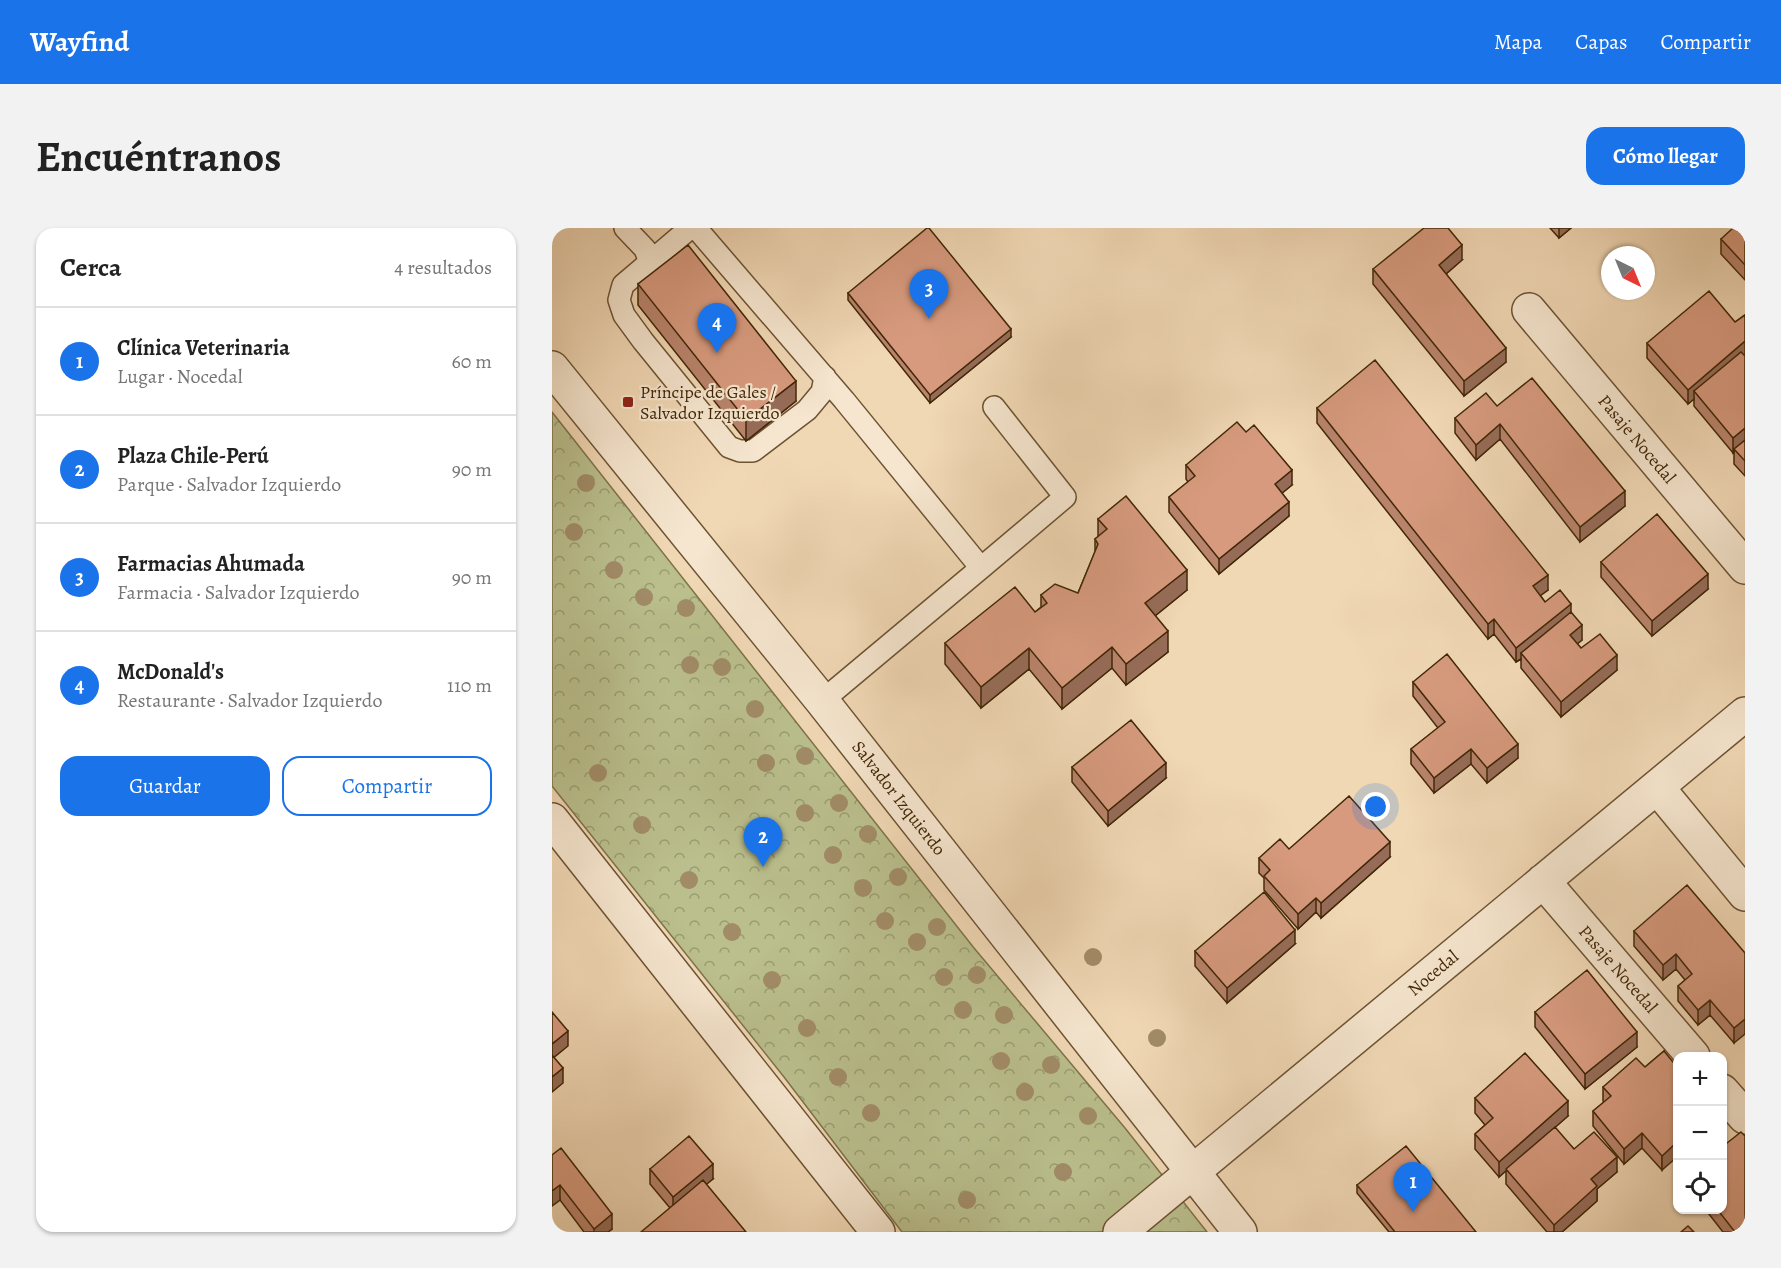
<!DOCTYPE html>
<html lang="es">
<head>
<meta charset="utf-8">
<style>
	:root { --surface:#fff; --page:#f2f2f2; --text:#222; --muted:#767676; --line:#e0e0e0; --accent:#1a73e8 }
	body { margin:0; font-family:Alegreya,serif; background:var(--page); color:var(--text) }
	.controls { position:absolute; right:18px; bottom:18px; display:grid; overflow:hidden; border-radius:12px; box-shadow:0 2px 4px #0004 }
	.controls button { width:54px; height:54px; display:grid; place-items:center; padding:0; border:0; border-bottom:2px solid var(--line); background:var(--surface); color:var(--text); font:30px sans-serif }
	.compass { position:absolute; left:1049px; top:18px; width:54px; height:54px; border-radius:50%; background:var(--surface); box-shadow:0 2px 4px #0004; rotate:137deg }
	.you { position:absolute; left:824px; top:579px; width:21px; height:21px; margin:-15px; border:4px solid #fff; border-radius:50%; background:#1a73e8; box-shadow:0 0 0 9px #1a73e833 }
	.badge { display:grid; place-items:center; width:39px; height:39px; border-radius:50%; background:var(--accent); color:#fff; font-size:20px; font-weight:700 }
	.pin { position:absolute; translate:-50% -50px; filter:drop-shadow(0 2px 3px #0008) }
	.pin::after { content:''; position:absolute; top:32px; width:21px; height:18px; background:inherit; clip-path:polygon(0 0,100% 0,50% 100%) }
	.list { margin:0; padding:0; list-style:none }
	h2 { display:flex; justify-content:space-between; align-items:center; height:78px; margin:0; padding:0 24px; font-size:26px }
	h2 small { font-size:20px; font-weight:400; color:var(--muted) }
	.list li { display:grid; grid-template-columns:39px 1fr auto; gap:18px; align-items:center; box-sizing:border-box; height:108px; padding:0 24px; border-top:2px solid var(--line) }
	.list b { display:block; font-size:22px; white-space:nowrap }
	.list p { margin:0; font-size:20px; white-space:nowrap; color:var(--muted) }
	.list em { font-size:20px; font-style:normal; color:var(--muted) }
	.actions { display:flex; gap:12px; padding:18px 24px }
	.actions a { flex:1; padding:14px 0; border:2px solid var(--accent); border-radius:18px; text-align:center; font-size:21px; color:var(--accent) }
	.actions .main { background:var(--accent); color:#fff }
	.icon { flex:none; width:33px; height:33px; fill:none; stroke:currentColor; stroke-width:2; stroke-linecap:round; stroke-linejoin:round }
	.map { position:relative; flex:none; width:1193px; height:1004px; overflow:hidden; border-radius:18px }
	header { display:flex; align-items:center; gap:36px; box-sizing:border-box; height:84px; padding:0 30px; background:var(--accent); color:#fff }
	header strong { font-size:28px }
	nav { display:flex; gap:33px; margin-inline-start:auto; font-size:21px }
	.intro { display:flex; align-items:center; justify-content:space-between; box-sizing:border-box; height:144px; padding:0 36px }
	h1 { margin:0; font-size:42px }
	.button { padding:15px 27px; border-radius:18px; background:var(--accent); color:#fff; font-size:21px; font-weight:700 }
	main { display:flex; gap:36px; padding:0 36px }
	aside { flex:1; background:var(--surface); border-radius:18px; box-shadow:0 2px 4px #0004 }
	.map>svg:first-child { display:block }
	.park { fill:url(#park-crowns); stroke:#7e734a; stroke-width:1.5 }
	.lines { fill:none; stroke-linecap:round; stroke-linejoin:round }
	.service-casing { stroke:#6d5332; stroke-width:24 }
	.minor-casing { stroke:#6d5332; stroke-width:36 }
	.tertiary-casing { stroke:#6d5332; stroke-width:36 }
	.service { stroke:#f6e6cf; stroke-width:21 }
	.minor { stroke:#f6e6cf; stroke-width:33 }
	.tertiary { stroke:#f6e6cf; stroke-width:33 }
	.tree { fill:#a18c67 }
	.wall { fill:#b9846c; stroke:#412707; stroke-width:1.5 }
	.shaded-wall { fill:#966c58; stroke:#412707; stroke-width:1.5 }
	.building { fill:#d79a7e; stroke:#412707; stroke-width:1.5 }
	.poi-dot { fill:#8f2418; stroke:#f6e6cf; stroke-width:2 }
	.labels { text-anchor:middle; stroke-width:4.5; stroke-linejoin:round; paint-order:stroke }
	.poi-label { font-size:18px; fill:#412707; stroke:#f6e6cf; text-anchor:start }
	.street-label { font-size:18px; fill:#412707; stroke:#f6e6cf }
</style>
</head>
<body>
<header>
<strong>Wayfind</strong>
<nav><a>Mapa</a><a>Capas</a><a>Compartir</a></nav>
</header>
<div class="intro"><h1>Encuéntranos</h1><a class="button">Cómo llegar</a></div>
<main>
<aside>
<h2>Cerca<small>4 resultados</small></h2>
<ul class="list">
<li><span class="badge">1</span><div><b>Clínica Veterinaria</b><p>Lugar · Nocedal</p></div><em>60 m</em></li>
<li><span class="badge">2</span><div><b>Plaza Chile-Perú</b><p>Parque · Salvador Izquierdo</p></div><em>90 m</em></li>
<li><span class="badge">3</span><div><b>Farmacias Ahumada</b><p>Farmacia · Salvador Izquierdo</p></div><em>90 m</em></li>
<li><span class="badge">4</span><div><b>McDonald's</b><p>Restaurante · Salvador Izquierdo</p></div><em>110 m</em></li>
</ul>
<div class="actions"><a class="main">Guardar</a><a>Compartir</a></div>
</aside>
<div class="map">
<svg width="1193" height="1004" viewBox="0 0 1193 1004">
	<defs>
		<pattern id="park-crowns" width="20" height="18" patternUnits="userSpaceOnUse" patternTransform="scale(1.5)"><rect width="20" height="18" fill="#babf8d"/><path d="M2 6a3 3 0 1 1 6 0M12 15a3 3 0 1 1 6 0" fill="none" stroke="#999b71"/></pattern>
	</defs>
	<rect width="100%" height="100%" fill="#f1d8b5"/>
	<filter id="stains"><feTurbulence type="fractalNoise" baseFrequency=".00333" numOctaves="4"/><feColorMatrix values="0 0 0 0 .2 0 0 0 0 .09 0 0 0 0 .02 0 0 0 .5 -.17"/></filter>
	<radialGradient id="worn" r=".72"><stop offset=".6" stop-color="#630" stop-opacity="0"/><stop offset="1" stop-color="#630" stop-opacity=".3"/></radialGradient>
	<!-- park -->
	<path class="park" d="M0,184L422,720L573,900L655,1004H350L232,849L0,558Z"/>
	<g class="lines">
		<defs>
			<path id="service" d="M73,0L93,21L98,35
				M138,0L71,57L67,72L72,87L91,113L177,219L188,223H201L255,182L270,164L273,149
				M144,0L292,172L429,340L513,269L442,179
				M270,473L429,340"/>
			<path id="minor" d="M977,82L1193,339
				M1105,559L1193,666
				M991,653L1141,828
				M1170,863L1193,889
				M568,1004L1193,486"/>
			<path id="tertiary" d="M0,140L270,473L688,1004
				M0,592L326,1004"/>
		</defs>
		<!-- service casing -->
		<use href="#service" class="service-casing"/>
		<!-- minor casing -->
		<use href="#minor" class="minor-casing"/>
		<!-- tertiary casing -->
		<use href="#tertiary" class="tertiary-casing"/>
		<!-- service -->
		<use href="#service" class="service"/>
		<!-- minor -->
		<use href="#minor" class="minor"/>
		<!-- tertiary -->
		<use href="#tertiary" class="tertiary"/>
	</g>
	<!-- trees -->
	<g class="tree">
		<circle cx="34" cy="255" r="9"/>
		<circle cx="22" cy="304" r="9"/>
		<circle cx="62" cy="342" r="9"/>
		<circle cx="92" cy="369" r="9"/>
		<circle cx="134" cy="380" r="9"/>
		<circle cx="138" cy="437" r="9"/>
		<circle cx="170" cy="439" r="9"/>
		<circle cx="203" cy="481" r="9"/>
		<circle cx="253" cy="528" r="9"/>
		<circle cx="214" cy="535" r="9"/>
		<circle cx="46" cy="545" r="9"/>
		<circle cx="287" cy="575" r="9"/>
		<circle cx="253" cy="585" r="9"/>
		<circle cx="90" cy="597" r="9"/>
		<circle cx="316" cy="606" r="9"/>
		<circle cx="281" cy="627" r="9"/>
		<circle cx="346" cy="649" r="9"/>
		<circle cx="137" cy="652" r="9"/>
		<circle cx="311" cy="660" r="9"/>
		<circle cx="333" cy="693" r="9"/>
		<circle cx="385" cy="699" r="9"/>
		<circle cx="180" cy="704" r="9"/>
		<circle cx="365" cy="714" r="9"/>
		<circle cx="541" cy="729" r="9"/>
		<circle cx="425" cy="747" r="9"/>
		<circle cx="392" cy="749" r="9"/>
		<circle cx="220" cy="752" r="9"/>
		<circle cx="411" cy="782" r="9"/>
		<circle cx="452" cy="787" r="9"/>
		<circle cx="255" cy="800" r="9"/>
		<circle cx="605" cy="810" r="9"/>
		<circle cx="449" cy="833" r="9"/>
		<circle cx="499" cy="837" r="9"/>
		<circle cx="286" cy="849" r="9"/>
		<circle cx="473" cy="864" r="9"/>
		<circle cx="319" cy="885" r="9"/>
		<circle cx="536" cy="888" r="9"/>
		<circle cx="511" cy="944" r="9"/>
		<circle cx="415" cy="972" r="9"/>
	</g>
	<!-- wall -->
	<path class="wall" d="M998,0H1019L1007,10Z
		M1193,0V52L1169,26V11Z
		M910,32L894,46L954,134L912,168L821,56V41Z
		M86,56L244,173L194,213L86,77Z
		M296,65L459,109L378,175L296,72Z
		M1193,87V248L1182,236V224L1181,225L1142,178V171L1136,176L1095,130V115L1183,94Z
		M945,178L1073,278L1028,314L948,211L924,232L903,205V190Z
		M765,180L996,362L988,367L993,374L1019,384L1030,412L1025,416L1029,420L1065,442L1009,489L969,440V431L964,434L942,406L936,411L765,195Z
		M634,237L740,257L730,265L737,288L667,346L617,284V269L636,254L634,251Z
		M546,291L635,362L603,388L616,424L574,457L560,440L510,481L477,441L429,480L393,436V415L483,384L489,379V367L526,365L543,324V311L546,309Z
		M1049,334L1156,361L1100,408L1049,349Z
		M861,454L966,530L935,555L919,536L882,565L859,536V521L886,500L861,468Z
		M520,539L614,550L556,598L520,554Z
		M737,621L838,629L769,690L764,684L746,701L712,662V650L707,645V630Z
		M1082,703L1193,725L1182,815L1158,787L1146,797L1126,773V758L1133,752L1124,741L1111,752L1082,718Z
		M743,716L675,775L643,738V723Z
		M983,784L1085,819L1033,861L983,799Z
		M1112,823L1110,942L1090,920L1072,936L1041,898V883L1052,874L1051,873V859L1093,839Z
		M923,870L1016,888L1002,900L1022,921L1065,944L1045,961V973L1010,1004H995L954,956V942L947,949L923,921V906L933,897L923,885Z
		M0,927L60,1001L56,1004H32L8,972Z
		M98,941L161,951L154,956L118,980L98,956Z
		M805,957L924,1004H837L805,965Z
		M1153,981H1170L1193,1004H1171Z"/>
	<!-- shaded-wall -->
	<path class="shaded-wall" d="M1007,0H1019L1007,10Z
		M910,17V32L887,52V37Z
		M459,101V109L378,175V167Z
		M1193,113V128L1142,163V171L1136,176V162Z
		M954,120V134L912,168V153Z
		M244,153V173L194,213V192Z
		M948,196V211L924,232V217Z
		M1193,200V215L1182,221V224L1181,225V210Z
		M740,242V257L723,271V256Z
		M1073,263V278L1028,314V299Z
		M737,274V288L667,346V331Z
		M635,342V362L593,396V375Z
		M1156,346V361L1100,408V393Z
		M996,347V362L981,373V358Z
		M1019,376V391L969,425V431L964,434V420Z
		M942,391V406L936,411V396Z
		M1030,397V412L1018,422V407Z
		M616,403V424L574,457V436Z
		M560,419V440L510,481V460Z
		M477,420V441L429,480V459Z
		M1065,427V442L1009,489V474Z
		M966,516V530L935,555V540Z
		M919,521V536L882,565V550Z
		M614,535V550L556,598V583Z
		M838,614V629L769,690V675Z
		M764,670V684L746,701V686Z
		M743,702V716L675,775V760Z
		M1124,726V741L1111,752V737Z
		M1158,772V787L1146,797V782Z
		M1193,791V806L1182,815V800Z
		M16,803V818L0,831V816Z
		M1085,804V819L1033,861V846Z
		M11,840V855L0,864V849Z
		M1016,873V888L947,949V934Z
		M1090,905V920L1072,936V921Z
		M1125,914V929L1110,942V928Z
		M1065,929V944L1045,961V973L1010,1004H1002V997L1039,951Z
		M161,936V951L121,984V969Z
		M8,957V972L0,978V963Z
		M60,986V1001L56,1004H42V1001Z"/>
	<!-- building -->
	<path class="building" d="M375,0H377L459,101L378,167L296,65Z
		M872,0H896L910,17L887,37L954,120L912,153L821,41Z
		M1181,0H1193V37L1169,11Z
		M136,17L244,153L194,192L86,56Z
		M1157,63L1183,94L1193,87V113L1136,162L1095,115Z
		M1189,124L1193,128V200L1181,210L1142,163Z
		M823,132L996,347L981,358L993,374L1008,362L1019,376L964,420L942,391L936,396L765,180Z
		M980,150L1073,263L1028,299L948,196L924,217L903,190L934,165L945,178Z
		M685,194L694,204L702,197L740,242L723,256L737,274L667,331L617,269L643,248L634,237Z
		M1193,212V233L1182,221Z
		M574,268L635,342L593,375L616,403L574,436L560,419L510,460L477,420L429,459L393,415L463,359L483,384L495,375L489,367L503,356L526,365L546,316L543,311L555,301L546,291Z
		M1105,286L1156,346L1100,393L1049,334Z
		M1019,384L1030,397L1018,407L1029,420L1048,406L1065,427L1009,474L969,425Z
		M895,426L966,516L935,540L919,521L882,550L859,521L893,494L861,454Z
		M579,492L614,535L556,583L520,539Z
		M797,568L838,614L769,675L764,670L746,686L712,648L718,642L707,630L728,611L737,621Z
		M1135,657L1193,725V791L1182,800L1158,772L1146,782L1126,758L1140,746L1124,726L1111,737L1082,703Z
		M712,664L743,702L675,760L643,723Z
		M1035,742L1085,804L1033,846L983,784Z
		M0,784L16,803L0,816Z
		M1112,823L1125,839V914L1110,928L1090,905L1072,921L1041,883L1059,868L1051,859L1084,830L1093,839Z
		M973,825L1016,873L947,934L923,906L941,890L923,870Z
		M0,827L11,840L0,849Z
		M1003,899L1022,921L1042,904L1065,929L1039,951L1045,958L1002,997L954,941Z
		M1189,904L1193,908V1004H1183L1165,981H1170V919Z
		M137,908L161,936L121,969L98,941Z
		M854,918L924,1004H843L805,957Z
		M9,920L60,986L42,1001L8,957L0,963V927Z
		M151,952L194,1004H89Z
		M1136,998L1142,1004H1129Z"/>
	<!-- markers -->
	<rect class="poi-dot" x="70" y="168" width="12" height="12" rx="3"/>
	<g class="labels">
		<!-- poi labels -->
		<g class="poi-label">
			<text x="88" y="170">Príncipe de Gales /<tspan x="88" dy="21">Salvador Izquierdo</tspan></text>
		</g>
		<!-- street labels -->
		<g class="street-label">
			<text transform="translate(1085 211) rotate(50)" y="6">Pasaje Nocedal</text>
			<text transform="translate(347 570) rotate(52)" y="6">Salvador Izquierdo</text>
			<text transform="translate(1066 741) rotate(49)" y="6">Pasaje Nocedal</text>
			<text transform="translate(881 745) rotate(-40)" y="6">Nocedal</text>
		</g>
	</g>
	<rect width="100%" height="100%" filter="url(#stains)"/>
	<rect width="100%" height="100%" fill="url(#worn)"/>
</svg>
<div class="controls">
<button>+</button>
<button>−</button>
<button><svg class="icon" aria-label="locate" viewBox="0 0 24 24"><circle cx="12" cy="12" r="6"/><path d="M12 2v4M12 18v4M2 12h4M18 12h4"/></svg></button>
</div>
<svg class="compass" viewBox="-18 -18 36 36"><path d="M0-13l5 13h-10z" fill="#e53935"/><path d="M0 13l5-13h-10z" fill="#767676"/></svg>
<div class="you"></div>
<div class="pin badge" style="left:861px;top:984px">1</div>
<div class="pin badge" style="left:211px;top:639px">2</div>
<div class="pin badge" style="left:377px;top:91px">3</div>
<div class="pin badge" style="left:165px;top:125px">4</div>
</div>
</main>
</body>
</html>
